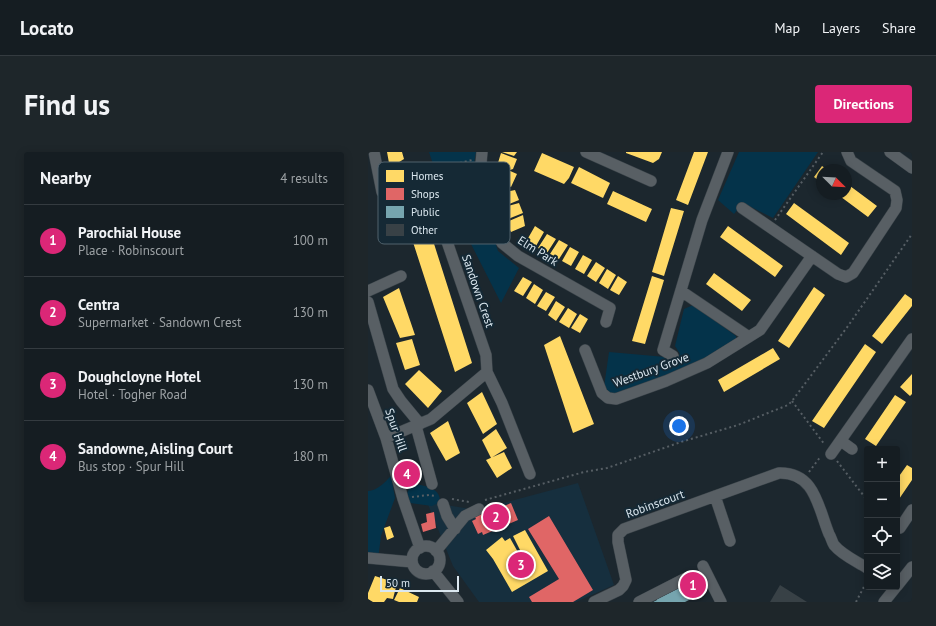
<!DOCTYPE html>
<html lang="en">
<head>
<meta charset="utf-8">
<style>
	:root { --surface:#151d22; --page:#1e262a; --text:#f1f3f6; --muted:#9da2a5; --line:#343b40; --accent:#db2777 }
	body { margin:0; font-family:"PT Sans",sans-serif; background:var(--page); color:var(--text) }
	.controls { position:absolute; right:12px; bottom:12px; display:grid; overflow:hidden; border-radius:4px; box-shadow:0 2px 10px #0003 }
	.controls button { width:36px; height:36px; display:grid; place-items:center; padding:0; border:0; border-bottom:1px solid var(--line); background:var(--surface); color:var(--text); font:20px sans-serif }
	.compass { position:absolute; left:448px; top:12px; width:36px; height:36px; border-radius:50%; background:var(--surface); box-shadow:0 2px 10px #0003; rotate:114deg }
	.scale { position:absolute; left:12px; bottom:10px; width:79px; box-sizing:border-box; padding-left:4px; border:2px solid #dbe7ef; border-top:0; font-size:11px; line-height:14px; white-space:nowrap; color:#dbe7ef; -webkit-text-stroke:3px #152935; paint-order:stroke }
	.you { position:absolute; left:311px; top:274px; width:14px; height:14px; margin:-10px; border:3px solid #fff; border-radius:50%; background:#1a73e8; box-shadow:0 0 0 6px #1a73e833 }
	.badge { display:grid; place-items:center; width:26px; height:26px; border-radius:50%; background:var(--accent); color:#fff; font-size:13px; font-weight:700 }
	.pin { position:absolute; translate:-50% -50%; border:2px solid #fff; box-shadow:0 1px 4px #0006 }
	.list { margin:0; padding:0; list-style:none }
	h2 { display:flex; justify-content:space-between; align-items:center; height:52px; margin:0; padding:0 16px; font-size:17px }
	h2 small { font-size:13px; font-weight:400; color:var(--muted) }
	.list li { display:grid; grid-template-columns:26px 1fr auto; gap:12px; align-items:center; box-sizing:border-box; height:72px; padding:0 16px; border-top:1px solid var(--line) }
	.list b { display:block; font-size:15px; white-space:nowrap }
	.list p { margin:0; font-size:13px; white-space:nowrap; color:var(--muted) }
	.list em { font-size:13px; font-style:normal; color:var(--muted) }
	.icon { flex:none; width:22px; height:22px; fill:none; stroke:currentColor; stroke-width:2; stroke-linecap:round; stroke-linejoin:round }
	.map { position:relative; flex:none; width:544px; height:450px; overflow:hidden; border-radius:4px }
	header { display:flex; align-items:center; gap:24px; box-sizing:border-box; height:56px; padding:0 20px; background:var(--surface); border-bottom:1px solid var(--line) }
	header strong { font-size:19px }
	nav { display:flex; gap:22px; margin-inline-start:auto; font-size:14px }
	.intro { display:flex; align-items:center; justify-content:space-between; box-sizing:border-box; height:96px; padding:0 24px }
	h1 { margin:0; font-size:28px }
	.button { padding:10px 18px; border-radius:4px; background:var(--accent); color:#fff; font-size:14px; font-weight:700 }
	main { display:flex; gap:24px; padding:0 24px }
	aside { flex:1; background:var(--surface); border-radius:4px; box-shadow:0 2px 10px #0003 }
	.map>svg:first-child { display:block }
	.built { fill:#162f3e }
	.green { fill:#04334a }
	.homes { fill:#ffd966 }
	.shops { fill:#e06666 }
	.public { fill:#76a5af }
	.building { fill:#384146 }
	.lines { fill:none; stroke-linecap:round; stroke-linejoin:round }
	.minor-casing { stroke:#3a4349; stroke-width:12 }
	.path { stroke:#565e64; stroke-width:2; stroke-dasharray:2 3; stroke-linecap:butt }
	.minor { stroke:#585f64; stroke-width:11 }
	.labels { text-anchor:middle; stroke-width:4; stroke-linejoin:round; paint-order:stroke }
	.street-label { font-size:12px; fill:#dbe7ef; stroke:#152935 }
	.key { fill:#152935; stroke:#50626d; stroke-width:1 }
	.key-label { font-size:11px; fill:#dbe7ef }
</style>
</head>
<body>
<header>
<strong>Locato</strong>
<nav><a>Map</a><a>Layers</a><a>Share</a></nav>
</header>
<div class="intro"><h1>Find us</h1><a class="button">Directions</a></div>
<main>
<aside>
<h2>Nearby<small>4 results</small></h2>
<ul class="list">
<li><span class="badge">1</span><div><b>Parochial House</b><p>Place · Robinscourt</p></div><em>100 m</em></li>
<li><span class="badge">2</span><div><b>Centra</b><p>Supermarket · Sandown Crest</p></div><em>130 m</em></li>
<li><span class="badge">3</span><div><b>Doughcloyne Hotel</b><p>Hotel · Togher Road</p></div><em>130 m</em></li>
<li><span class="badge">4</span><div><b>Sandowne, Aisling Court</b><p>Bus stop · Spur Hill</p></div><em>180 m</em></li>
</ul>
</aside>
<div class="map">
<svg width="544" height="450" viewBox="0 0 544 450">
	<rect width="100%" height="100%" fill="#1c272e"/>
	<!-- built -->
	<path class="built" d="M210,331L246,433L208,450H111L85,414L59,350L109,358Z"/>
	<!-- green -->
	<path class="green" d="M61,0H108L105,17L114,50L130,99L151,116L133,151L73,33L65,39V12Z
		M371,0H450L405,66L375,51L366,62L350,48Z
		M325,153L368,184V189L337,210L247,244L241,243L236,235L241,200L309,206L312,202L307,194L316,157Z
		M23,324L27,346L13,384L10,407L0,405V339C9,339 17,330 23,324Z
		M44,331C55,334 73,335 72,350L64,354L42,351L39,341Z"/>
	<!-- homes -->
	<path class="homes" d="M19,0H34L36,7L28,12L21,11Z
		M134,0H149L146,4Z
		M258,0H294L291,7L285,11L258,1Z
		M326,0H340L320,53L308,48Z
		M133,1L149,7L145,17L142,18L129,14Z
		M174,1L206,15L201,26L196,32L166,19Z
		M454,14L460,18H454V31L446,25Z
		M133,15L149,22L143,35L130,29L129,24Z
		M211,15L242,31L235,46L203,31Z
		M478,31L509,54L500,65L469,42H478Z
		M147,38L151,48L136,54L132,41Z
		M245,39L284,57L278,70L239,52Z
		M151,51L155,61L140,67L136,55Z
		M426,51L481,91L473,103L418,62Z
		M303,56L316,59L296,124L284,120Z
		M155,63L157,74L143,80L141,76V69Z
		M167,74L176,80L168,94L159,88Z
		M360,74L415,114L407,125L352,85Z
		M61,76L104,211L87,220L43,84Z
		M179,82L188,87L179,101L170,96Z
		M191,88L200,93L191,107L182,102Z
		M202,95L211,100L203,114L194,109Z
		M215,103L224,108L216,122L207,117Z
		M228,110L237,116L228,130L219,124Z
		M239,117L248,123L240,137L231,131Z
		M346,121L383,148L374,159L338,132Z
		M250,124L259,130L251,143L242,138Z
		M284,124L296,128L277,192L264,189Z
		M155,125L164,130L155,144L146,139Z
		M166,132L175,138L167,152L158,146Z
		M446,135L457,143L421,196L410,189Z
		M31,136L47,183L32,186L15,145Z
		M178,140L187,145L178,159L169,154Z
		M537,142L544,147V154L514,192L504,184Z
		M188,149L197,155L188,169L180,163Z
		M200,156L209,162L201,176L191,170Z
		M212,162L220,167L212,181L203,176Z
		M192,184L226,272L205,281L176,193Z
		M44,187L52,213L37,218L28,191Z
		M497,192L508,200L456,276L444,269Z
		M405,196L412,207L356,240L350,228Z
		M51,218L74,239L60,256L37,232Z
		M544,222V242L542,244L532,235Z
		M114,240L129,272L115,282L99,251Z
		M527,243L538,250L508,294L497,287Z
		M80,269L92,301L78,309L62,281Z
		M128,277L139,296L123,306L114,288Z
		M136,300L144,316L129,326L118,308Z
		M539,313L544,316V328L529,350V327Z
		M22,374L26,385L19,388L16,376Z
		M157,378L180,419L144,440L125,407L118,398L134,385L137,389L142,386L151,402L153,400L145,384Z
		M7,424L29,431L25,447L19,446L16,450H5L0,447V441Z
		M32,436L51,445L49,450H31L26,448Z"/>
	<!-- shops -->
	<path class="shops" d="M143,351L150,368L115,383L114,380L110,382L104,369L108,367L106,363L122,356L124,359Z
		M66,360L68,376L55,380L53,372L59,370L58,362Z
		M181,364L225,438L205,450H164L161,445L191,427L160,377Z"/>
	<!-- public -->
	<path class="public" d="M331,426L337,440L317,450H285L289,448V447Z"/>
	<!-- building -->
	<path class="building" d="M412,433L439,450H402Z"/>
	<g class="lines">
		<defs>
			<path id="minor" d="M6,0L14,40L25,38
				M114,0L112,23L116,43L127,79L134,91L150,104L242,156L238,170
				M218,0L283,29
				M522,0L544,16
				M63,43L118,203L119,220L134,251L162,322
				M374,56L470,122L478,125L485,121L528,56L529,48L527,39L483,9L479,0
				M0,139L33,124
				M313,139L381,185
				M0,150L25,237L33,249L52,272
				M217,198L234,241L240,246L248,247L298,229L339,211L392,178L444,104
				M305,204L295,198L334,68L360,0
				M0,238L18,286L35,347L52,396
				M48,274L64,332
				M18,286L63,267L119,220
				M473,289L484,297
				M463,302L544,187
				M347,344L362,389
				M75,352L79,364L87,377
				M532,376L544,358
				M44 408a14 14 0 1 1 28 0a14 14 0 1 1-28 0Z
				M68,399L97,364L111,357
				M0,406L44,410
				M335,414L353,450
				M65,419L90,450
				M529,434L544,415
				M226,450L251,438L255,434L258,428L250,390V383L256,377L411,321C447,320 450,355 461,382C463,385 464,390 466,393C474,403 488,409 499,416
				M271,450L318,426
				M516,450L528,435"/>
		</defs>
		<!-- minor casing -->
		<use href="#minor" class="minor-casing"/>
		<!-- path -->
		<path class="path" d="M60,33L63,18L104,8
			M34,34L63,18
			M407,68L455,0
			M424,249L457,293
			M469,309L499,348
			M441,320L453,304
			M44,345L61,343L68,344
			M84,347L101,350
			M117,348L216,320L239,316L313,290L370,273L420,253L424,249L480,174L544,82
			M488,450L499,429"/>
		<!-- minor -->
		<use href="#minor" class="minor"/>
	</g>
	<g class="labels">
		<!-- street labels -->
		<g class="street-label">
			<text transform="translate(170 99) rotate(32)" y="4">Elm Park</text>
			<text transform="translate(110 139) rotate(71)" y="4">Sandown Crest</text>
			<text transform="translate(283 218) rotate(-20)" y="4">Westbury Grove</text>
			<text transform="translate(28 278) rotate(71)" y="4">Spur Hill</text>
			<text transform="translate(287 352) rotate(-20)" y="4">Robinscourt</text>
		</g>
	</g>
	<!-- legend -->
	<rect x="10" y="10" width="132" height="82" rx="6" class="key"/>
	<rect x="18" y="18" width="18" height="12" fill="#ffd966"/>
	<rect x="18" y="36" width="18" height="12" fill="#e06666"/>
	<rect x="18" y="54" width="18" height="12" fill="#76a5af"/>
	<rect x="18" y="72" width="18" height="12" fill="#384146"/>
	<g class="key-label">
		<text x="43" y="28">Homes</text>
		<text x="43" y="46">Shops</text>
		<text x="43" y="64">Public</text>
		<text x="43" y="82">Other</text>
	</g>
</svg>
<div class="controls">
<button>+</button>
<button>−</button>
<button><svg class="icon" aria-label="locate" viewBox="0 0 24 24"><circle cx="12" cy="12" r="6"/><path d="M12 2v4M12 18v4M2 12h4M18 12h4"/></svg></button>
<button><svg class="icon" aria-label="layers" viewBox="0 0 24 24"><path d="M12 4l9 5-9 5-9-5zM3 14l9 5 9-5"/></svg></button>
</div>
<svg class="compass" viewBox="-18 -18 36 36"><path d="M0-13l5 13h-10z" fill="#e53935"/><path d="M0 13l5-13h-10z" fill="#9da2a5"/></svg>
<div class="scale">50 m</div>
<div class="you"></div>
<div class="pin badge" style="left:325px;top:433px">1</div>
<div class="pin badge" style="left:128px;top:365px">2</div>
<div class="pin badge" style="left:153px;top:413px">3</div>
<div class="pin badge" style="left:39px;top:322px">4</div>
</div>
</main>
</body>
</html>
